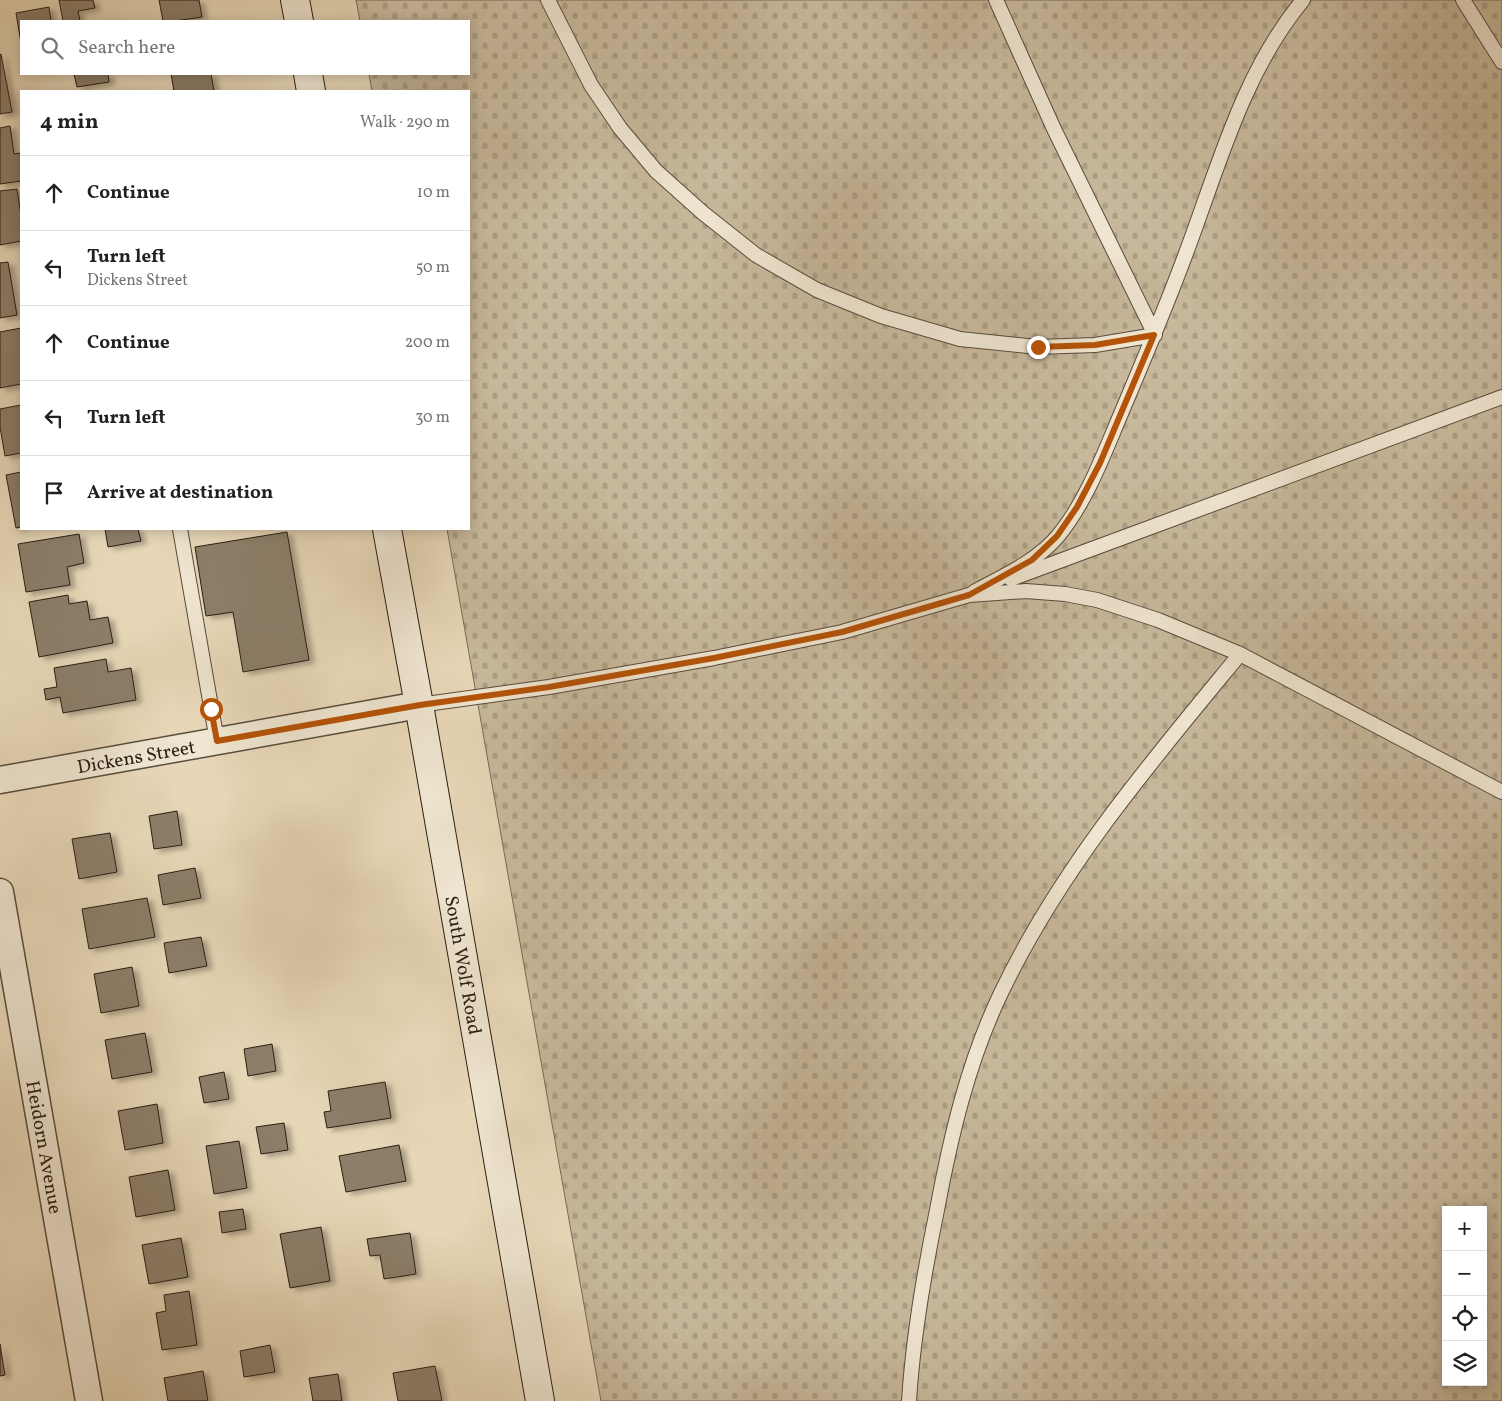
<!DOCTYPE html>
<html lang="en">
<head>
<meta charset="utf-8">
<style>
	:root { --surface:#fff; --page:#f2f2f2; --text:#202124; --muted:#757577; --line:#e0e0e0 }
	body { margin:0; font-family:Vollkorn,serif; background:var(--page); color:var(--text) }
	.controls { position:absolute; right:15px; bottom:15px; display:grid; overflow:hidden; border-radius:0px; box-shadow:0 2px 12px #0003 }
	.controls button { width:45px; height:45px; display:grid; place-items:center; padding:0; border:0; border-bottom:1px solid var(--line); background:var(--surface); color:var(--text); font:25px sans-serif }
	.stop { position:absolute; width:15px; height:15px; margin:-11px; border:4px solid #b45309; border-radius:50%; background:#fff }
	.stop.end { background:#b45309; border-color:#fff; box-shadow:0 1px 5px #0008 }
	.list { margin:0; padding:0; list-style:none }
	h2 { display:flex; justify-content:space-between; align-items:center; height:65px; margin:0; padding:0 20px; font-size:21px }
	h2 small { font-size:16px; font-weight:400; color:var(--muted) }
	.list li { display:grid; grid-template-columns:32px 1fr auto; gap:15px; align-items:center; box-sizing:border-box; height:75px; padding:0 20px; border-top:1px solid var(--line) }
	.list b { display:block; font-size:19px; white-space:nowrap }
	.list p { margin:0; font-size:16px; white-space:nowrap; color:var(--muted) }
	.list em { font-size:16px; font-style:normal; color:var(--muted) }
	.icon { flex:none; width:28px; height:28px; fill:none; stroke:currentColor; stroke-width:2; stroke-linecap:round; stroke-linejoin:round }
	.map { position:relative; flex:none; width:1502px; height:1401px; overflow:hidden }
	.search { position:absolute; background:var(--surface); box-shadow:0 2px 12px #0003; left:20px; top:20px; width:450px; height:55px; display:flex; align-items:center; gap:12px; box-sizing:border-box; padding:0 18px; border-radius:0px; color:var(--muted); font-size:19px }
	.panel { position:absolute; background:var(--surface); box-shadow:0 2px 12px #0003; left:20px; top:90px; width:450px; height:440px; border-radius:0px }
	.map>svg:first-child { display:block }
	.cemetery { fill:url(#cemetery-stones); stroke:#786b58; fill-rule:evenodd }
	.building { fill:#8c7e69; stroke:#291e15; filter:url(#shadow) }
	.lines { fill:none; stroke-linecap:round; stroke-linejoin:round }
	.lane-casing { stroke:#584c3e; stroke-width:16 }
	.street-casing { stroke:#584c3e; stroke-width:29 }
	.secondary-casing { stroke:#291e15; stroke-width:30 }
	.lane { stroke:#efe5d0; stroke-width:14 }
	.street { stroke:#efe5d0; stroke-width:26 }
	.secondary { stroke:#efe5d0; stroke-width:28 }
	.route { stroke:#b45309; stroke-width:6 }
	.labels { text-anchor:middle; stroke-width:4; stroke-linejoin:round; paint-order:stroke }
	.street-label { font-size:19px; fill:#291e15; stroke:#efe5d0 }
</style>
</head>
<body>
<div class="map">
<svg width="1502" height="1401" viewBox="0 0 1502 1401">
	<defs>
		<pattern id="cemetery-stones" width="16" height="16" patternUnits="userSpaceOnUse" patternTransform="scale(1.25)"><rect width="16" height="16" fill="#c7b89b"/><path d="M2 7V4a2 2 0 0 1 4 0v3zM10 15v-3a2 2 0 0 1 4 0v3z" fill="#ab9e85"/></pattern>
		<filter id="shadow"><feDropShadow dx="5.5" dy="3" stdDeviation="2.5" flood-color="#0004"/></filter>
	</defs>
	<rect width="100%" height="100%" fill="#e7d7b7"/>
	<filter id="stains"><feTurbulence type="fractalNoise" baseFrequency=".004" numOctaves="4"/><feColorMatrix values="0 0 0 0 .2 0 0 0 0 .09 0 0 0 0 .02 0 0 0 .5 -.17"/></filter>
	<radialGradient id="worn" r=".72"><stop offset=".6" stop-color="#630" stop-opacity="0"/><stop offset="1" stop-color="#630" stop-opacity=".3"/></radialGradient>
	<!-- cemetery -->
	<path class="cemetery" d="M356,0H1502V1401H601L447,529H469V91H372L369,74H469V21H360ZM1446,1210H1483V1382H1446Z"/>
	<!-- building -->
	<path class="building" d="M59,0H93L95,8L78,11L80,21H63Z
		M159,0H199L202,17L175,21H163Z
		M49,7L51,21H21V43L16,13Z
		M1,54L12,112L0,114V55Z
		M74,74H108L109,82L77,87Z
		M171,74H211L214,91H174Z
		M10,126L14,154L21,153V181L0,184V128Z
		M17,189L21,216V241L0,245V191Z
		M8,262L17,315L0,318V263Z
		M21,328V384L0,388V332Z
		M21,405V453L5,456L0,427V409Z
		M21,472V527L16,528L6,475Z
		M105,529H138L141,541L108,547Z
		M287,532L309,660L243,672L233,612L206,616L195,547Z
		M79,534L84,563L67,567L70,585L26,592L18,544Z
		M68,595L69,604L87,601L90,620L108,617L113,643L39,657L29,602Z
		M106,659L108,672L131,668L136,700L63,713L60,697L46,700L44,689L57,687L54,668Z
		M177,811L182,845L154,849L149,816Z
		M110,833L117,872L79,879L72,839Z
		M195,868L201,898L163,905L158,875Z
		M147,898L155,937L89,949L82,909Z
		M201,937L207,966L169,973L164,943Z
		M132,967L139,1006L101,1013L94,974Z
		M145,1033L152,1072L112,1079L105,1040Z
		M272,1044L276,1071L248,1076L244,1049Z
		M224,1072L229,1099L204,1103L199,1077Z
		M385,1082L391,1118L327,1128L324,1112L331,1111L328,1091Z
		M157,1104L163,1143L125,1150L118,1111Z
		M284,1123L288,1150L261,1154L256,1127Z
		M239,1141L247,1188L214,1194L206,1146Z
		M399,1145L406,1181L346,1192L339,1156Z
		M168,1170L175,1210L136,1217L129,1177Z
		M243,1209L246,1229L222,1233L219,1212Z
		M321,1227L330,1281L290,1288L280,1234Z
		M410,1233L416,1274L384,1279L380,1255L370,1256L367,1239Z
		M181,1238L188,1277L149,1284L142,1245Z
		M189,1291L197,1345L162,1350L156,1313L166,1311L164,1295Z
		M0,1344L5,1375L0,1376Z
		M270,1345L275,1372L244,1377L240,1351Z
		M435,1366L442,1401H398L393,1373Z
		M203,1371L208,1401H168L164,1378Z
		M338,1374L342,1401H313L309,1378Z"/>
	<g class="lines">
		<defs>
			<path id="lane" d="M548,0L591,85L620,128L656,171L703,213L756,255L817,290L881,316L960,339L1037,347L1095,345L1155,335L1054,129L996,0
				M1463,0L1502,62
				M180,529L217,741
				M1011,579L1502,397
				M974,592C1003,576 1036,562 1058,536C1086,502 1103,456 1120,416C1144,359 1168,303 1189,245C1220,161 1245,70 1303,0
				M419,705L549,687L714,658L842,632L969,595L1026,591L1065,594L1097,600L1158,620L1240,654L1502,792
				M909,1401C913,1337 924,1273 937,1210C951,1135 968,1062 1001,993C1061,867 1152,761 1240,654"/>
			<path id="street" d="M0,780L419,705
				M0,892L89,1401"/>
			<path id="secondary" d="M295,0L299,21
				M308,74L311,91
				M387,529L419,705L540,1401"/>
		</defs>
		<!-- lane casing -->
		<use href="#lane" class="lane-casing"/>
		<!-- street casing -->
		<use href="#street" class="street-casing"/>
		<!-- secondary casing -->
		<use href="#secondary" class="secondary-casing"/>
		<!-- lane -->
		<use href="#lane" class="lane"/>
		<!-- street -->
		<use href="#street" class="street"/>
		<!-- secondary -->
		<use href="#secondary" class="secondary"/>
	</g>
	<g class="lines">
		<!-- route -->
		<path class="route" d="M211,709L217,741L420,705L549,687L714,658L842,632L969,595L1032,560L1057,536L1077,507L1100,463L1154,335L1095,345L1038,347"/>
	</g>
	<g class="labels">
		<!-- street labels -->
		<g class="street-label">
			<text transform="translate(136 756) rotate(-10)" y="7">Dickens Street</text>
			<text transform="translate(464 965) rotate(80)" y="7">South Wolf Road</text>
			<text transform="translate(45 1147) rotate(80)" y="7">Heidorn Avenue</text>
		</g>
	</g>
	<rect width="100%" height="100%" filter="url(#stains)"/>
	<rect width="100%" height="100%" fill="url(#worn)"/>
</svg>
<div class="controls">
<button>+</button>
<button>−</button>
<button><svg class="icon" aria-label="locate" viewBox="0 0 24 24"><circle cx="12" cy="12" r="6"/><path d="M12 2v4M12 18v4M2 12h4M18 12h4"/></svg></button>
<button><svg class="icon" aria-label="layers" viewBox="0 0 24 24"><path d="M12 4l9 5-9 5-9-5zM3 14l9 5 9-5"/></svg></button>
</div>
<div class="stop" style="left:211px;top:709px"></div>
<div class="stop end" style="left:1038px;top:347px"></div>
<div class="search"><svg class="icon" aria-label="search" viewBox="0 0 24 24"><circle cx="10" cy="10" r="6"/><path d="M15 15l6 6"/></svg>Search here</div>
<section class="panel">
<h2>4 min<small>Walk · 290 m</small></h2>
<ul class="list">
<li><svg class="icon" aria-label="ahead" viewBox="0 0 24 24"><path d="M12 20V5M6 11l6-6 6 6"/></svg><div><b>Continue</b></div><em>10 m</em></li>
<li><svg class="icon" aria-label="left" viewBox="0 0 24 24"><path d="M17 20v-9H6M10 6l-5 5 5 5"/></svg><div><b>Turn left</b><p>Dickens Street</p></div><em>50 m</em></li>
<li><svg class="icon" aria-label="ahead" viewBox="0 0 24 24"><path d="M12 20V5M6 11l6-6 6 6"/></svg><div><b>Continue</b></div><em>200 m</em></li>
<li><svg class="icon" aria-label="left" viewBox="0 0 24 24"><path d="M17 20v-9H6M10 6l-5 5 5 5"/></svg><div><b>Turn left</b></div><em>30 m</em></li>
<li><svg class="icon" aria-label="arrive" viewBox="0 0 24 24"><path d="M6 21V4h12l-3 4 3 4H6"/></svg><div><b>Arrive at destination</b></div></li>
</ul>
</section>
</div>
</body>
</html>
